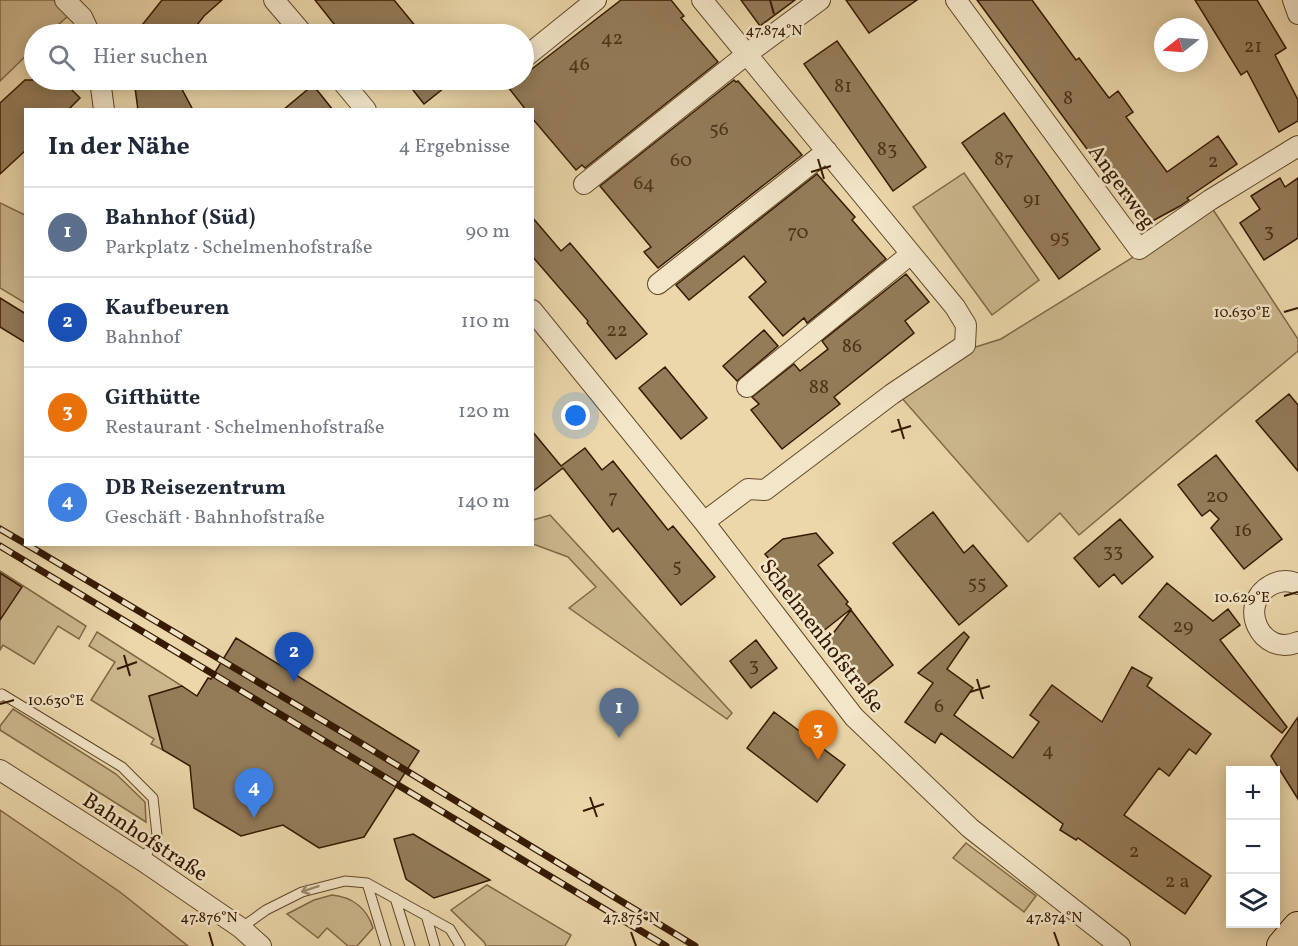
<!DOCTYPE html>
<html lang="de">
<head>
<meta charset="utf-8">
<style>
	:root { --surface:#fff; --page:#f2f2f3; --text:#1f2937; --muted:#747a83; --line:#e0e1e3; --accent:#111827 }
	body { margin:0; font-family:Vollkorn,serif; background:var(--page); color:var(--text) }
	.controls { position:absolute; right:18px; bottom:18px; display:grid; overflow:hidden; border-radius:0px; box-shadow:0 3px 15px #0003 }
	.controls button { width:54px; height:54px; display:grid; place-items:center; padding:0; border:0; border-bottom:2px solid var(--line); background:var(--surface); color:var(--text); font:30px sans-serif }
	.compass { position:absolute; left:1154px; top:18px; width:54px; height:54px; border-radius:50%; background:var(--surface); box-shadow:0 3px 15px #0003; rotate:253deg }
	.you { position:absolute; left:576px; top:416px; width:21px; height:21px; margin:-15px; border:4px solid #fff; border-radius:50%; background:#1a73e8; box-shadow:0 0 0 9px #1a73e833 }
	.badge { display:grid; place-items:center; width:39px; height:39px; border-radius:50%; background:var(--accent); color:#fff; font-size:20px; font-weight:700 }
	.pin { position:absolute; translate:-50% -50px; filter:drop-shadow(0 2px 3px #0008) }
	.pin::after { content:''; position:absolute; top:32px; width:21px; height:18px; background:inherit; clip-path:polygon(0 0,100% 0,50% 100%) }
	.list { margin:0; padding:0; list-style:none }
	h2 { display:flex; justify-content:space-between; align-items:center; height:78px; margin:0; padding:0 24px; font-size:26px }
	h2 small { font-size:20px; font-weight:400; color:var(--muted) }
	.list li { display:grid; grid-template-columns:39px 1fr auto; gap:18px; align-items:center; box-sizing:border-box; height:90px; padding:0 24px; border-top:2px solid var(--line) }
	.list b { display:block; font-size:22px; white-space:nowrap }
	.list p { margin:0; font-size:20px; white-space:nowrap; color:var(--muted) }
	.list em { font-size:20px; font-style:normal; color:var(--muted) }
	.icon { flex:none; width:33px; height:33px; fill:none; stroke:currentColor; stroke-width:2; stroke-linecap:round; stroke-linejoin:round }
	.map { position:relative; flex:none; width:1298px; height:946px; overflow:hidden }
	.search { position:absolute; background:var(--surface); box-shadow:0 3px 15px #0003; left:24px; top:24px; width:510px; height:66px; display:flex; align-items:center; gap:15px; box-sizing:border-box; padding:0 21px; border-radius:33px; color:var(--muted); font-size:22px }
	.panel { position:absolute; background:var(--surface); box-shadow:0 3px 15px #0003; left:24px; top:108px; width:510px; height:438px; border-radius:0px }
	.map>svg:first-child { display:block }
	.green { fill:#ccb78d; stroke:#816847; stroke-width:1.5 }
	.building { fill:#947c59; stroke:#361a01; stroke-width:1.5 }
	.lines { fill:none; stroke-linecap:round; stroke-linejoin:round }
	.lane-casing { stroke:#63492b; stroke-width:11 }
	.street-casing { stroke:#63492b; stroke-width:22 }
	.primary-casing { stroke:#361a01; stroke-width:32 }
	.lane { stroke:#f2e5c8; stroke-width:9 }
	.street { stroke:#f2e5c8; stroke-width:20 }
	.primary { stroke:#ebd7aa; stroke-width:30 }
	.rail-casing { stroke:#361a01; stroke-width:7 }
	.rail { stroke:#f2e5c8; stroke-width:4.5; stroke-dasharray:14; stroke-linecap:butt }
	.oneway { stroke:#9d8a6e }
	.ticks { fill:none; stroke:#361a01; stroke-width:2 }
	.labels { text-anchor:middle; stroke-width:5; stroke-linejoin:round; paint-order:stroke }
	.number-label { font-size:20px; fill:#4e3217 }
	.street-label { font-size:22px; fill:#361a01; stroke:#f2e5c8 }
	.ticks-label { font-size:15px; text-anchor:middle; fill:#361a01; stroke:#f2e5c8; stroke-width:5; stroke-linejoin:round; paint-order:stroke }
</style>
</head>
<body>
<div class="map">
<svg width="1298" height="946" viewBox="0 0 1298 946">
	<rect width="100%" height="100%" fill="#ebd7aa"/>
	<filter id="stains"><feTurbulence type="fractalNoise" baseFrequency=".00333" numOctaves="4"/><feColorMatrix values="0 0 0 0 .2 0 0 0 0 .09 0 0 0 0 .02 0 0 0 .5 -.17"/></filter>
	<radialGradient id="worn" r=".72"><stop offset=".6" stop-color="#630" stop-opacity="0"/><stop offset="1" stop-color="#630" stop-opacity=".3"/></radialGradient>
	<!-- green -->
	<path class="green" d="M0,0H54L68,16L48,34H34V48L0,81Z
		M964,173L1039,280L992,315L913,207Z
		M0,203L25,215V303L0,288Z
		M1210,205L1298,339V351L1079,535L1060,513L1028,542L900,396L966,350L1001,339L1143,251Z
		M550,515L732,713L727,719L569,608L596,587L568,557L533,544V520Z
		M0,571L86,626L79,639L58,626L34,664L3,645L0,650Z
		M97,632L182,686L149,696L163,750L151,744L154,739L91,700L115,662L89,646Z
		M13,709L116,774L145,802L146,822L0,730V726Z
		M0,810L120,892L188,946H0Z
		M966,843L1036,896L1024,912L953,858Z
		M487,885L571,935L565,946H486L484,942L451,910Z
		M332,895C352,897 367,908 373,928L357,946H348L327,928L318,938L287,914L314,900Z"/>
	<!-- building -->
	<path class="building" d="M162,0H222L204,16L190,34H135Z
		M315,0H394L422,34H342Z
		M621,0H671L684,16L681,18L718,62L585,168L582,165L576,170L532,118V110H526L508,87L518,80H524V75Z
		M741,0H795L760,26Z
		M846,0H917L869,33Z
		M977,0H1032L1076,60L1079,58L1109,98L1118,91L1133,112L1126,117L1167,172L1218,136L1237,164L1187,198L1189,200L1180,206L1147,224L1136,208L1132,210Z
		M1195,0H1257L1286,48L1275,55L1298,100V121L1279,132L1247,71L1241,75Z
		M837,41L926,167L893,191L804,64Z
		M25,80H62L80,98L68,110H26V150L0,174V103Z
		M134,80H177L193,110H138Z
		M405,80H454L424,104Z
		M734,80L736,82L738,81L802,155L658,268L644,252L651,247L600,186Z
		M313,85L333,110H283Z
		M1004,113L1100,249L1059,279L962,143Z
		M817,174L855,217L852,220L886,259L807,323L804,318L783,336L749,297L766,282L744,256L689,300L676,285Z
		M1280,178L1285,187L1298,178V238L1264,260L1240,223L1260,209L1251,196Z
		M532,217L561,251L570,243L647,334L616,359L587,323L588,321L532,256Z
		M906,274L929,302L905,321L914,333L834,397L840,404L782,449L751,410L759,404L752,397L794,364L800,371L828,349L822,341Z
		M0,298L26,314V343L0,327Z
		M764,330L778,346L737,381L723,366Z
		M665,367L707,418L681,439L639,388Z
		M1289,394L1298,405V471L1256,421Z
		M532,431L561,466L585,448L602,470L613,461L668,530L673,526L715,577L681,605L618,528L613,532L563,468L532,492Z
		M1216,455L1282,539L1244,569L1211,528L1219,519L1210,510L1202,516L1178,485Z
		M933,512L964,553L973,545L1007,586L959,625L893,543Z
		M1120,519L1153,557L1122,584L1114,574L1099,587L1074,558Z
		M816,533L833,553L818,565L848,602L846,604L851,609L822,632L818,627L814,630L776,583L783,576L765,554L783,539Z
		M0,573L22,587L0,620Z
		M1167,583L1213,621L1228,609L1240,625L1220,640L1287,727L1282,733L1139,617Z
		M851,610L893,665L865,687L828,640Z
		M964,632L969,637L947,669L973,688L954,715L1013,758L1039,722L1030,715L1052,685L1102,722L1132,667L1152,678L1147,686L1211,734L1196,754L1189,749L1169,776L1159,768L1124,815L1211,876L1185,914L1078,838L1076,840L1060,830L1063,824L941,733L935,743L905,722L933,683L918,673Z
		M236,638L419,751L364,837L319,848L283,825L241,836L194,808L190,766L163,750L149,696L182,686L197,696L208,678L211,679Z
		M756,640L777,668L751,688L730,661Z
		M774,712L845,765L817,802L747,748Z
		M1298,717V799L1271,756Z
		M413,834L490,880L434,898L406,879L394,839Z"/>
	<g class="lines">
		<defs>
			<path id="lane" d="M0,697L2,694L122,767L153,798L157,835L143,861
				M367,883L386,946
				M395,898L410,946
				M426,915L435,946
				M241,928L266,910L302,892L345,881L367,883L450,929L460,946"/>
			<path id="street" d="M65,0L82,17L90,34
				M274,0L303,34
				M702,0L955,307L966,325L965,345L892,394L765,490L748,489L704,522
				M956,0L1139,249L1210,200L1298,146
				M1293,0L1298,14
				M524,58L596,0
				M100,80L104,110
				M341,80L366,110
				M584,184L747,54L820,0
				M658,284L827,151
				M532,310L704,522L854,717L970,828L1120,946
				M747,387L911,254
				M1298,584C1289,580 1280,580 1271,585C1236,604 1261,658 1298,642
				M0,770L143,861L241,928L261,946"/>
			<path id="primary" d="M1282,946L1298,927"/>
		</defs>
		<!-- lane casing -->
		<use href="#lane" class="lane-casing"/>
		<!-- street casing -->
		<use href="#street" class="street-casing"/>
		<!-- primary casing -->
		<use href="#primary" class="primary-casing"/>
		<!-- lane -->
		<use href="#lane" class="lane"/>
		<!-- street -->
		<use href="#street" class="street"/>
		<!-- primary -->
		<use href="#primary" class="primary"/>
		<defs>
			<path id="rail" d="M0,529L26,544
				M26,544L359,742L695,946
				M0,546L666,946"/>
		</defs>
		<!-- rail casing -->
		<use href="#rail" class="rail-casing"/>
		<!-- rail -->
		<use href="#rail" class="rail"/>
	</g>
	<!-- one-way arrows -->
	<defs><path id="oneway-shaft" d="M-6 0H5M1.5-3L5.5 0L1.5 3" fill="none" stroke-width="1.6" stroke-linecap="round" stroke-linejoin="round" transform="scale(1.5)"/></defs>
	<use class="oneway" href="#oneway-shaft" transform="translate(310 889) rotate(161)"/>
	<!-- ticks -->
	<path class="ticks" d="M770,0L774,14M818,159L824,179M811,172L831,166M1284,312L1298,308M898,419L904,439M891,432L911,426M1284,596L1298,592M124,655L130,676M117,669L137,662M977,679L983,699M970,692L990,686M0,704L14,700M590,797L597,817M583,811L604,804M209,932L213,946M631,932L636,946M1054,932L1059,946"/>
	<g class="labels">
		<!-- number labels -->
		<g class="number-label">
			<text x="612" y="44">42</text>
			<text x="1253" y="52">21</text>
			<text x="579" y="70">46</text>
			<text x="843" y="92">81</text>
			<text x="1068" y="104">8</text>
			<text x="719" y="135">56</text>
			<text x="887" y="155">83</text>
			<text x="1004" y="165">87</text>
			<text x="681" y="166">60</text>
			<text x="1213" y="167">2</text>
			<text x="644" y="189">64</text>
			<text x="1032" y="205">91</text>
			<text x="1269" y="237">3</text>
			<text x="798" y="238">70</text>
			<text x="1060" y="243">95</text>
			<text x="617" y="336">22</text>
			<text x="852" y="352">86</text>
			<text x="819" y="393">88</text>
			<text x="1217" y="502">20</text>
			<text x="613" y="503">7</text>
			<text x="1243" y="536">16</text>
			<text x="1113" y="557">33</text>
			<text x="677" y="572">5</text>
			<text x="977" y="589">55</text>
			<text x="1183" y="632">29</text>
			<text x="754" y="671">3</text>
			<text x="939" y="712">6</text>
			<text x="1048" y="756">4</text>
			<text x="1134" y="857">2</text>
			<text x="1177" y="887">2 a</text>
		</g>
		<!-- street labels -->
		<g class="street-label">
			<text transform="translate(1123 186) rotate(54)" y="8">Angerweg</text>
			<text transform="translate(823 635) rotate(52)" y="8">Schelmenhofstraße</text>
			<text transform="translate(146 836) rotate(33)" y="8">Bahnhofstraße</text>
		</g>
	</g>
	<g class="ticks-label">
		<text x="774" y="35">47.874°N</text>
		<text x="1242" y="317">10.630°E</text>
		<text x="1242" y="602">10.629°E</text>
		<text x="56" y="705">10.630°E</text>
		<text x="209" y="922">47.876°N</text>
		<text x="631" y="922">47.875°N</text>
		<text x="1054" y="922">47.874°N</text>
	</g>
	<rect width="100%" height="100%" filter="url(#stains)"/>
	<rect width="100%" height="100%" fill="url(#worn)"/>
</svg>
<div class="controls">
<button>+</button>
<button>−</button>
<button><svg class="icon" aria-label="layers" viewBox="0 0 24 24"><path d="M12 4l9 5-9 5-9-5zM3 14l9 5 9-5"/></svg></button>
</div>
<svg class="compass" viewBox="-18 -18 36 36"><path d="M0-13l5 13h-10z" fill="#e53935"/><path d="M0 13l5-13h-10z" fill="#747a83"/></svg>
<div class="you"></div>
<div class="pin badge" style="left:619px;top:738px;background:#5c6f8a">1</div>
<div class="pin badge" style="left:294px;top:682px;background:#1a4fb4">2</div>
<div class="pin badge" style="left:818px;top:760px;background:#e8710a">3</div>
<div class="pin badge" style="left:254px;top:818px;background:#3f7fe0">4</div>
<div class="search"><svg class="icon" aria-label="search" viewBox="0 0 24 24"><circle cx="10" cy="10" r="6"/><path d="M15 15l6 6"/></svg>Hier suchen</div>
<section class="panel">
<h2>In der Nähe<small>4 Ergebnisse</small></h2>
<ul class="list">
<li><span class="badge" style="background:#5c6f8a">1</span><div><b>Bahnhof (Süd)</b><p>Parkplatz · Schelmenhofstraße</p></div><em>90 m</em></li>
<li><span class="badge" style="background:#1a4fb4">2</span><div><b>Kaufbeuren</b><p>Bahnhof</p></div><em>110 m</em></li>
<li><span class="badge" style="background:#e8710a">3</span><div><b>Gifthütte</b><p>Restaurant · Schelmenhofstraße</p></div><em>120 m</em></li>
<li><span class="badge" style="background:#3f7fe0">4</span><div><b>DB Reisezentrum</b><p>Geschäft · Bahnhofstraße</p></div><em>140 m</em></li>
</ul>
</section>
</div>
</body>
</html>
